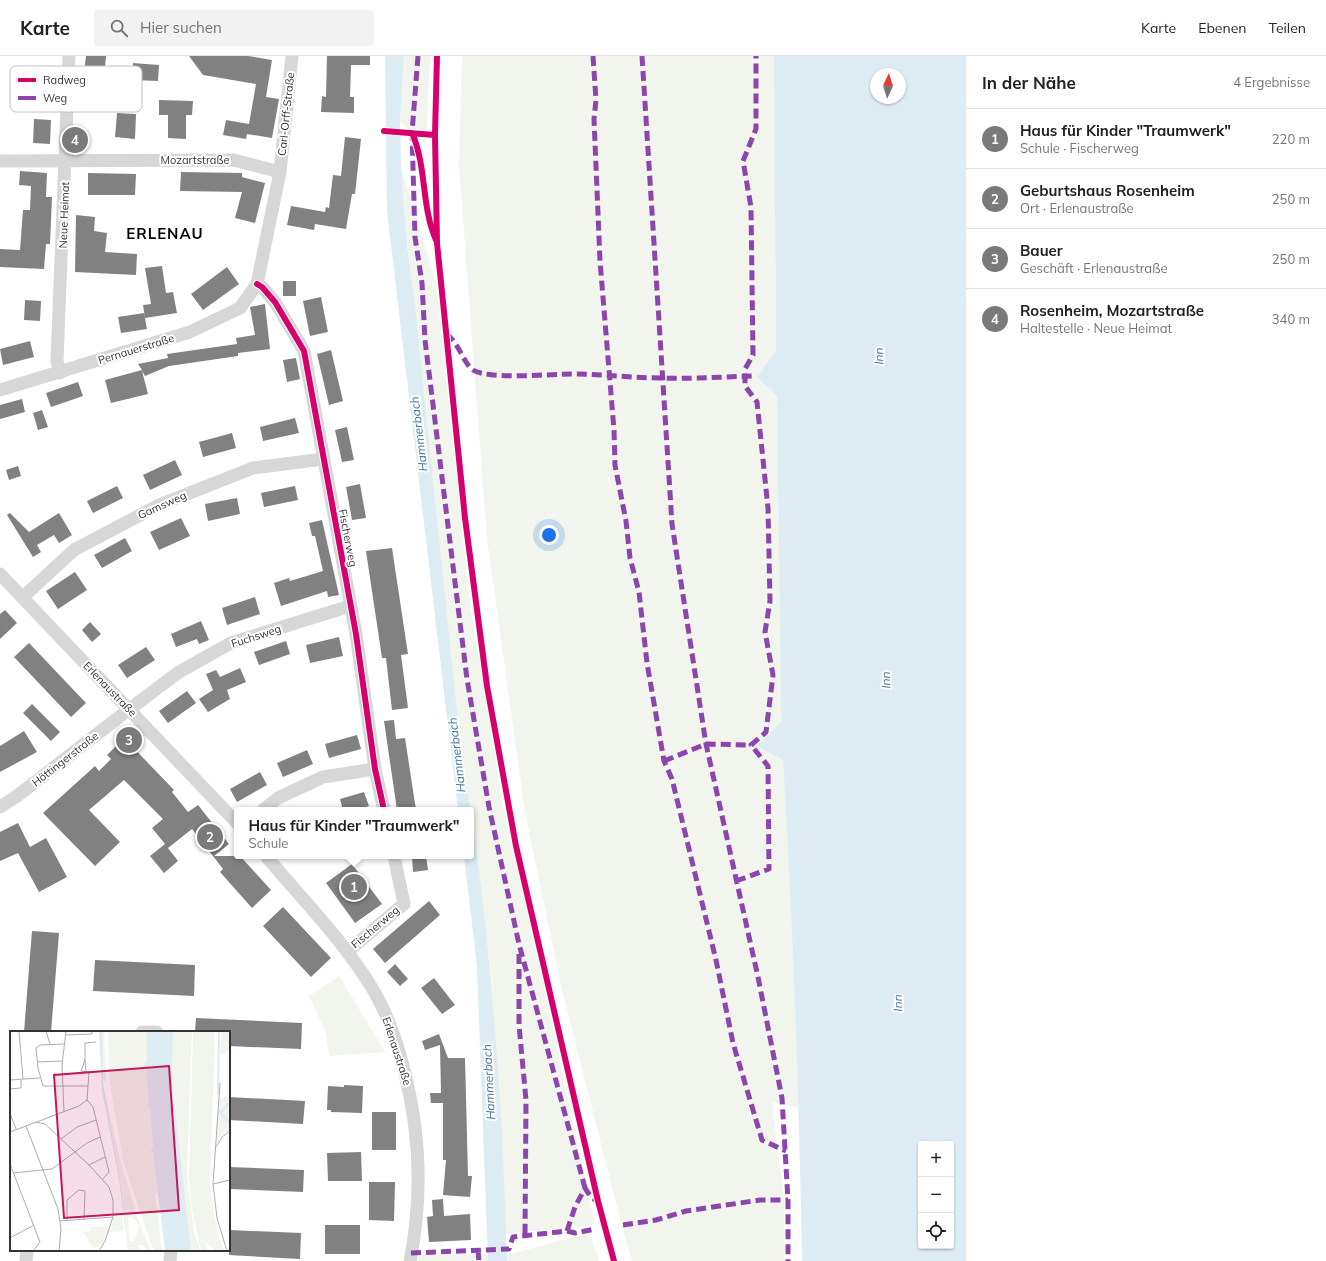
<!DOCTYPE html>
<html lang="de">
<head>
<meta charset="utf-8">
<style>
	:root { --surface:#fff; --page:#f2f2f2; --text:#202124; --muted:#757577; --line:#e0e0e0; --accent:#7a7a7a }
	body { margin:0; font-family:Mulish,sans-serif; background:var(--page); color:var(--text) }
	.controls { position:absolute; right:12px; bottom:12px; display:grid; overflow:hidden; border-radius:4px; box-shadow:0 1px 3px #0004 }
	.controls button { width:36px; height:36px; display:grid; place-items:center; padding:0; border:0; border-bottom:1px solid var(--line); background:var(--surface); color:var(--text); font:20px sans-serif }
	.compass { position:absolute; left:870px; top:12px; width:36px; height:36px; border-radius:50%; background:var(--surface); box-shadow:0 1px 3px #0004; rotate:4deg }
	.you { position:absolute; left:549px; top:479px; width:14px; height:14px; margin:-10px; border:3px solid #fff; border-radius:50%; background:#1a73e8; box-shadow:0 0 0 6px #1a73e833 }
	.badge { display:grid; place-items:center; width:26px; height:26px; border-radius:50%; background:var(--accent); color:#fff; font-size:13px; font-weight:700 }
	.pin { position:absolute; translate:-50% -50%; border:2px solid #fff; box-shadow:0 1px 4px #0006 }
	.popup { position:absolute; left:234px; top:751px; width:240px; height:52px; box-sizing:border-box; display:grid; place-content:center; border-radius:4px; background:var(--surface); filter:drop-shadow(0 1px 3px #0005); font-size:13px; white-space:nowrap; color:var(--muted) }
	.popup b { font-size:15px; color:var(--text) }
	.popup::after { content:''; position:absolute; left:50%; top:100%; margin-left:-8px; border:8px solid transparent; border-top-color:var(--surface) }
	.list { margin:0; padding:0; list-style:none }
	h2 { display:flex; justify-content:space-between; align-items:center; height:52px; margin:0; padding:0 16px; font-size:17px }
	h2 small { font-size:13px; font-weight:400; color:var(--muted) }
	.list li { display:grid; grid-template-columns:26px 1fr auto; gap:12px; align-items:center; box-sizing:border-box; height:60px; padding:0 16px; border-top:1px solid var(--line) }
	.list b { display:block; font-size:15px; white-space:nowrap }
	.list p { margin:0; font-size:13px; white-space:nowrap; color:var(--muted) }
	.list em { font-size:13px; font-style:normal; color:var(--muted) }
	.icon { flex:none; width:22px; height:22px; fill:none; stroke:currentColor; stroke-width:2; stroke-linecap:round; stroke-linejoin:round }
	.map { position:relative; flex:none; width:966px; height:1205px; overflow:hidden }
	header { display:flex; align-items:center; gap:24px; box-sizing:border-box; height:56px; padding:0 20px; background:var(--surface); border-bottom:1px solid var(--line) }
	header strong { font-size:19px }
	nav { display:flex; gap:22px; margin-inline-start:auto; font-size:14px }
	.search { width:280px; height:36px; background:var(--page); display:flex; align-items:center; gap:10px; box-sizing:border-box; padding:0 14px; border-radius:4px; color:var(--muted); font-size:15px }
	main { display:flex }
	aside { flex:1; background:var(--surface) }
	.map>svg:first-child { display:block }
	.green { fill:#f1f5ed }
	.water { fill:#ddebf3; fill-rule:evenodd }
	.building { fill:#818181 }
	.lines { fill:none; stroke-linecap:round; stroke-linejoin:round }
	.minor { stroke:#d7d7d7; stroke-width:13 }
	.quiet { stroke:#8e44ad; stroke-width:5; stroke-dasharray:10 5; stroke-linecap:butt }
	.cycleway-casing { stroke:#fff; stroke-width:8 }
	.cycleway { stroke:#d6006c; stroke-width:6 }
	.labels { text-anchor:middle; stroke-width:4; stroke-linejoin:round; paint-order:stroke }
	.street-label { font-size:11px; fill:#333; stroke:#fff }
	.water-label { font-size:12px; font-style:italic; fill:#3f7597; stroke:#fff }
	.district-label { font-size:15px; font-weight:bold; letter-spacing:1px; fill:#000; stroke:#fff }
	.inset-river { fill:none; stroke:#ddebf3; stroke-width:2 }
	.inset-road { fill:none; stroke:#adadad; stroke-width:1 }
	.view { fill:#c2185b; fill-opacity:0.15; stroke:#c2185b; stroke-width:2 }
	.inset-edge { fill:none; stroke:#333; stroke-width:2 }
	.key { fill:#fff; stroke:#c2c2c2; stroke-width:1 }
	.key-label { font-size:11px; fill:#333 }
</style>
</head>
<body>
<header>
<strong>Karte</strong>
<div class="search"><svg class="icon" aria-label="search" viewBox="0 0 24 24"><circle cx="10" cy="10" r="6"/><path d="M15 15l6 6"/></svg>Hier suchen</div>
<nav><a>Karte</a><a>Ebenen</a><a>Teilen</a></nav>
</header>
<main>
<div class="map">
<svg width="966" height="1205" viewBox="0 0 966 1205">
	<rect width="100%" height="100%" fill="#fff"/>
	<!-- green -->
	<path class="green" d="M404,0H430L426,89L400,65Z
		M462,0H774L776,294L757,321L777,340L781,666L757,690L783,704L790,822L799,1052L772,1046L784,1145V1205H632L623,1174L562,934L525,756L487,483L459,109Z
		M401,111L436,226L470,547L503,750L549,953L595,1169L506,1178L492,927L471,752L461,693L414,241L407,190Z
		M339,920L341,923L385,996L329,1000L326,976L309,940Z
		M590,1177L599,1205H507L506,1199Z
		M488,1198V1205H418L419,1199Z"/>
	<!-- water -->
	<path class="water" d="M385,0H404L400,65L401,111L407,190L414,240L461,693C490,862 502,1033 507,1205H488L477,911L464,800H471V754H458L387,155Z
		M774,0H966V1205H802C799,1038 793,871 783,704L757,690L781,666L777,340L757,321L776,294ZM876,18H900V42H876ZM921,1088H951V1190H921Z"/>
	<!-- building -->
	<path class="building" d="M86,0H106L102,46L81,44Z
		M189,0H248L272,4L266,41L279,43L272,82L247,78L246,83L223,79L226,64L249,68L256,28L203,19Z
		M327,0H370V9H351L350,41H354V57L321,56L322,40L326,41Z
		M133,7L159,9L158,25L132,24Z
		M39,25L53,26L52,44H38Z
		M159,44L193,45L192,59H186V83L168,82V59H159Z
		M117,57L136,58L135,83L115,81Z
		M34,63L51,64L50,88L33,87Z
		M345,81L361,83L355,138H352L346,173L315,168L314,174L287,169L291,150L325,156L326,151L329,152L333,119L341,120Z
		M20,115L47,117L46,141H52L50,188H46L44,213L0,211V193L20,194L23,154H30L31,130L19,129Z
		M181,116L242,117V121L265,127L255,167L235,162L242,136L180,135Z
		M88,117L136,118L135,139H88Z
		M76,159L95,161L94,175L107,177L105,196L137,198L136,219L75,216Z
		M162,210L166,237L173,236L177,257L145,262L143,249L151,248L145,212Z
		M227,211L239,228L203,254L191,238Z
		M283,225H296V240H283Z
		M321,241L328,276L310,280L303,245Z
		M25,244L41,245L40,265L24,264Z
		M265,248L270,293L238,297V300L169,310L145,320L142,315L148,338L111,347L105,324L142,314L138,308L168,302L167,298L237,288L236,282L255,279L250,251Z
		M144,257L147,273L121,277L118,261Z
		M30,285L34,301L3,309L0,293Z
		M331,294L343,345L329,349L317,298Z
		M296,302L300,323L287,326L283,304Z
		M78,326L83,340L51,351L46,337Z
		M22,343L25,356L0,363V349Z
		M42,354L48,371L38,374L33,357Z
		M295,362L299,377L263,385L260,371Z
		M347,371L354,404L342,406L335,374Z
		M232,377L236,392L203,401L199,386Z
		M175,404L182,419L150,434L143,419Z
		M18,410L21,420L9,424L6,414Z
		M360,428L366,462L352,464L346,431Z
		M117,430L123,442L93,457L87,445Z
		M295,430L298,444L264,451L261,437Z
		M237,442L240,458L208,465L205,448Z
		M10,457L29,476L59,457L72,479L59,487L54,479L37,489L41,496L33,501L7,459Z
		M181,462L190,480L159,494L150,476Z
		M322,464L339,539L328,541L327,535L281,550L274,527L289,522L290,525L323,515L315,480H312L309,467Z
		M125,482L132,495L102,512L94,499Z
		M392,492L408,598L401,599L408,652L392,654L386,602H382L366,495Z
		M75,516L87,534L58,553L46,535Z
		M255,541L260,558L227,569L222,552Z
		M5,554L17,567L0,583V558Z
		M201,565L209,584L199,588L197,583L176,591L171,578Z
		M90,566L101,578L92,586L82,574Z
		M339,581L343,600L310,607L306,589Z
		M286,585L290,598L259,609L254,596Z
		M29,587L86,647L71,661L14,601Z
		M146,591L155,604L127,622L118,609Z
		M240,612L246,626L227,634L230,643L208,656L199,643L213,634L206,618L216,614L220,621Z
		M187,635L196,647L168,667L159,655Z
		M32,648L60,676L51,685L23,657Z
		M394,664L396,683L405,682L416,754H397L384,665Z
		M24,675L37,696L0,716V690Z
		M357,679L361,693L329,702L325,688Z
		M124,682L174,734L172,736L188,756L198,749L229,788L214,800H240L271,834L252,852L220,816L223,813L192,773L168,792L178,805L164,817L150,800L165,788L152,772L163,763L124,724L89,754L120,786L95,810L43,757L95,710L99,715L111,703L107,699Z
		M307,694L313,708L283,721L277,707Z
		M260,716L267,729L237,746L230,733Z
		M364,736L369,750L356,754H343L340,743Z
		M18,767L30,791L46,782L67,821L39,836L18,797L0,805V776Z
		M412,800H426L428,814L413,816Z
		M352,808L382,848L355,867L326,827Z
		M429,845L440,859L385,907L373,893Z
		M283,851L331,902L311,921L263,870Z
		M32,875L59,877L51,976H24Z
		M95,904L195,909L194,940L93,935Z
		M395,908L408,923L400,930L387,916Z
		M434,922L455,949L442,958L421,932Z
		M196,962L302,967L301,993L229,990V976H195Z
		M439,978L448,1002H465L468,1120H472L470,1141L443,1139L446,1104H443V1047H431L430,1037H441L440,989L425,994L422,985Z
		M344,1029L363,1030L362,1057L331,1056V1054H327L328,1030L344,1031Z
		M229,1041L305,1045L303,1068L229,1064Z
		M372,1056H396V1094H372Z
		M361,1096L362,1125H328L327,1097Z
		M229,1111L304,1114L303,1136L229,1133Z
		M369,1126H395L394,1165L369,1164Z
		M443,1143L444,1160L470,1158L471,1184L429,1186L427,1161L433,1160L432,1144Z
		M325,1169H360V1198H325Z
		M229,1174L301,1177L300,1203L229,1199Z"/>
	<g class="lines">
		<!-- minor -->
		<path class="minor" d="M0,105L234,104L280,116
			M257,228L262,231L275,246L304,295L356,578L375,713L384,754
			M60,317L57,305L69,0
			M0,334L190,276L240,252L257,228L280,116L292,0
			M0,518L237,767
			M23,541L74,494L159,449L253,412L323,403
			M0,751L17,740L123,658L179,616L231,587L350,550
			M263,754L278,742L323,721L375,713
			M266,800C302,843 343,884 372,932C387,956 396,983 403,1010C420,1074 423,1140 410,1205
			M347,896L404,848L394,800
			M142,976H157
			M26,1205L27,1194
			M170,1205L171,1194"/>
		<!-- quiet -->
		<path class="quiet" d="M418,0L412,77L415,181L422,227L425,284L467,623L489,751L519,888L585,1132
			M593,0L596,44L594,63L600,205L614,374L615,409L626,465L630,502L639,536L647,607L664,705L672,723L716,904L733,987L762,1084L786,1095
			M642,0L672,468L706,688L758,921L782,1042L788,1144V1205
			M446,278C459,286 463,307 473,314C489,324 550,318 572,318C602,318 632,322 662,322C693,323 723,321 753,320
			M664,705L706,688L751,689
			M736,825L769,813L768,710L751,689L766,676L773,619L765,576L770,545L768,452L757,346L745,330V313L753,299L751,151L743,105L756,73V0
			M519,898V969L526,1044L525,1180
			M623,1169L656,1164L686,1155L760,1144H788
			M567,1175L575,1177L595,1173
			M478,1194L479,1205
			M411,1197L509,1193L513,1181L567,1175L575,1151L585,1132L591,1141L597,1145"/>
		<defs>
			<path id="cycleway" d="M437,0L435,79L437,187L465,462L487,630L516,790L598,1145L614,1205
				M384,75L435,79
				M412,77C427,111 421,150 436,184
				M257,228L262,231L275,246L304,295L356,578L375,713L384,754"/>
		</defs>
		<!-- cycleway casing -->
		<use href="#cycleway" class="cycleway-casing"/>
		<!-- cycleway -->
		<use href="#cycleway" class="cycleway"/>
	</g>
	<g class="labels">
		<!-- street labels -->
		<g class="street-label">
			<text transform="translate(286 58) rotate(-84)" y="4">Carl-Orff-Straße</text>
			<text x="195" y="108">Mozartstraße</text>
			<text transform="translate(64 159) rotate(-88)" y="4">Neue Heimat</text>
			<text transform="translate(136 293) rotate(-17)" y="4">Pernauerstraße</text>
			<text transform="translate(162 449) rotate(-24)" y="4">Gamsweg</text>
			<text transform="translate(348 482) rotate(79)" y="4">Fischerweg</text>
			<text transform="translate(256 580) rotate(-18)" y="4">Fuchsweg</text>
			<text transform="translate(110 633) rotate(46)" y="4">Erlenaustraße</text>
			<text transform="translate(65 703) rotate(-38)" y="4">Höttingerstraße</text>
			<text transform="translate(375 871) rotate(-40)" y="4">Fischerweg</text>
			<text transform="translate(397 995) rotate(72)" y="4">Erlenaustraße</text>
		</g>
		<!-- water labels -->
		<g class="water-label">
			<text transform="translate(879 300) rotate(-91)" y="4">Inn</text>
			<text transform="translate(419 378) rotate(-97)" y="4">Hammerbach</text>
			<text transform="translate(886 624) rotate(-91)" y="4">Inn</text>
			<text transform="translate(457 699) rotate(-97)" y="4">Hammerbach</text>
			<text transform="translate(898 947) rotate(-92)" y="4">Inn</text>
			<text transform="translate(489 1026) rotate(-93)" y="4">Hammerbach</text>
		</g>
		<!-- district labels -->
		<g class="district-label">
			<text x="165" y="183">ERLENAU</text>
		</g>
	</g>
	<!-- overview -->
	<g transform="translate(10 975)">
		<rect width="220" height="220" fill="#fff"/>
		<path d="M92,0H94L96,51L92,48ZM98,0H137V31L133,33L136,35L143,117L140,120L143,121L145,135L148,162H145L152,220H145L141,213L113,129L100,53ZM163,0H182L177,145L184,201L190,220H181L171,146L162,52ZM183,0H205L200,156L208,205L214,220H206L195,211L198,220H191L182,179L179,145ZM211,0H220V19L210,24ZM93,53L110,129L125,178L114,180ZM220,64V100H215L206,111L209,69ZM124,179L139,215L140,220L133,214H127L131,220H118L114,182ZM118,186L125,188L129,196L124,210H120ZM104,183H112L114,200L100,201ZM100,195L93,212L84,218L73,201L81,200V196Z" fill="#f1f5ed" fill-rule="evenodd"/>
		<path d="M89,0H92L93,53L111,155L118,220L109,148L92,59ZM137,0H163L162,52L181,220H155L143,121L140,120L143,116L140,78L137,76L139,72L136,36L133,33L137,31Z" fill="#ddebf3"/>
		<path class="inset-river" d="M208,64L209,0M209,80L220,92M211,81L219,72"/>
		<path class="inset-road" d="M9,0L13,48M36,0L40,13M56,4L82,3V0M54,13L30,14L26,17L28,37L33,55H78M75,29V12L86,11M27,31L52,30M76,41L75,29L71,40L79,41L77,69M0,49L30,47M210,52L203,153L207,187L217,220M0,58L11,57V49M77,69L83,76L99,141L93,148M54,81L52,34L56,0M0,82L6,98M26,91L35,93L79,134L99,156L103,169V186L95,210L89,220M16,95L48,178L51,198L49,220M0,101L69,75L77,69M51,108L67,96L86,89M206,116L212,106L220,100M0,133L30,211L23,220M79,134L95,126M3,142L42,138L77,112L90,106M203,153L220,149M50,190L103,186M57,190V169L69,159L75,160L74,189M0,207L24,194"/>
		<path class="view" d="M159,35L169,179L54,187L44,44Z"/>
		<rect width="220" height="220" class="inset-edge"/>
	</g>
	<!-- legend -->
	<rect x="10" y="10" width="132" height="46" rx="6" class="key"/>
	<rect x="18" y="22" width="18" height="4" fill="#d6006c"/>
	<rect x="18" y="40" width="18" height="4" fill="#8e44ad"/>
	<g class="key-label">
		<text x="43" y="28">Radweg</text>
		<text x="43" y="46">Weg</text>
	</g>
</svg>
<div class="controls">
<button>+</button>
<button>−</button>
<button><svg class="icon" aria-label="locate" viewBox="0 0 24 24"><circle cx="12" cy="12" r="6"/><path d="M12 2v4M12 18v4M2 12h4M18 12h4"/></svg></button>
</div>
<svg class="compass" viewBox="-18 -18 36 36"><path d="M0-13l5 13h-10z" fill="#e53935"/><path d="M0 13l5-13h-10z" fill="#757577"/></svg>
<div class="you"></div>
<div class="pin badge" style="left:354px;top:831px">1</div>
<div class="popup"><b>Haus für Kinder &quot;Traumwerk&quot;</b>Schule</div>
<div class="pin badge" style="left:210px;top:781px">2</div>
<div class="pin badge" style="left:129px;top:684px">3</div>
<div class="pin badge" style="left:75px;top:84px">4</div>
</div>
<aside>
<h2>In der Nähe<small>4 Ergebnisse</small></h2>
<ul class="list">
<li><span class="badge">1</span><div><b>Haus für Kinder &quot;Traumwerk&quot;</b><p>Schule · Fischerweg</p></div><em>220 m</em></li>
<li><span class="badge">2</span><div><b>Geburtshaus Rosenheim</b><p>Ort · Erlenaustraße</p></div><em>250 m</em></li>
<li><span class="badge">3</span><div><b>Bauer</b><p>Geschäft · Erlenaustraße</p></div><em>250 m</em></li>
<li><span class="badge">4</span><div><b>Rosenheim, Mozartstraße</b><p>Haltestelle · Neue Heimat</p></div><em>340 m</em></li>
</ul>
</aside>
</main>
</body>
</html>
